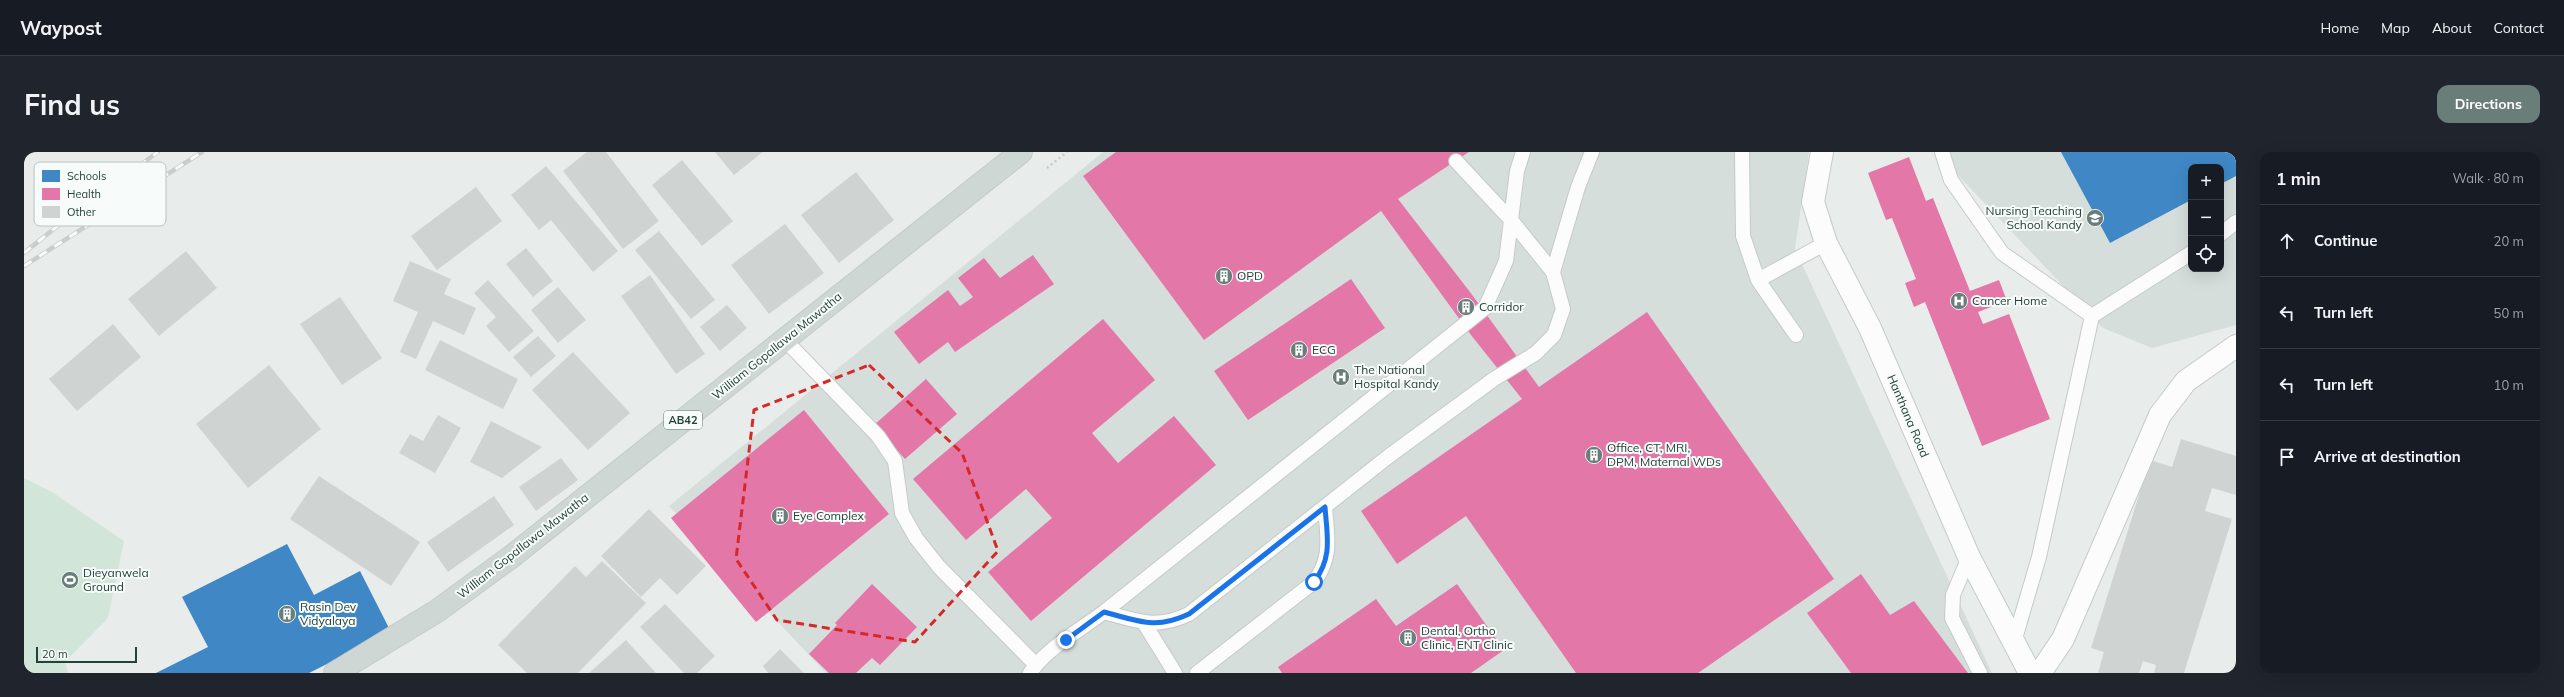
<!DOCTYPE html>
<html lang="en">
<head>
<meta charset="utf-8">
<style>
	:root { --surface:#171b24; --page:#20242c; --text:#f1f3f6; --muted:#9ea1a6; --line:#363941; --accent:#697e78 }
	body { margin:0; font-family:Mulish,sans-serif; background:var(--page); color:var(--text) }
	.controls { position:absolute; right:12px; top:12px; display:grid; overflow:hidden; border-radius:8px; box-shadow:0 4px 16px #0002 }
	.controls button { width:36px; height:36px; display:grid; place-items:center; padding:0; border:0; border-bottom:1px solid var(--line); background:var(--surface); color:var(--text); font:20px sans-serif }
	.scale { position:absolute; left:12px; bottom:10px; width:101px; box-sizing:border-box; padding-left:4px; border:2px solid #24423a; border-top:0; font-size:11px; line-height:14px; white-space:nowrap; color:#24423a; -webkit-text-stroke:3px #f7fbf9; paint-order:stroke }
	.stop { position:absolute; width:12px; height:12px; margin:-9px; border:3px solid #1a73e8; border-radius:50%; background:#fff }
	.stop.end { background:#1a73e8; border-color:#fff; box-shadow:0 1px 4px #0008 }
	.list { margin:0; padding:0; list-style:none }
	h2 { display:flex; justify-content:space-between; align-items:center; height:52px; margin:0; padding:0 16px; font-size:17px }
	h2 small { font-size:13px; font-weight:400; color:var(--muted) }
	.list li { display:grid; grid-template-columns:26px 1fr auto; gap:12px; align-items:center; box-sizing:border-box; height:72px; padding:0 16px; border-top:1px solid var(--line) }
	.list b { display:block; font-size:15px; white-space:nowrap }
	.list em { font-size:13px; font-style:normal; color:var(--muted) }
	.icon { flex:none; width:22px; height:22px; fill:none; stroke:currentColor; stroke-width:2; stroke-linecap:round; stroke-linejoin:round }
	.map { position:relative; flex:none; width:2212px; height:521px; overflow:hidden; border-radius:12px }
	header { display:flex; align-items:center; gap:24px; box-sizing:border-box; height:56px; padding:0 20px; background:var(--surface); border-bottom:1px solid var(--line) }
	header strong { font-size:19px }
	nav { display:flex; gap:22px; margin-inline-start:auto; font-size:14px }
	.intro { display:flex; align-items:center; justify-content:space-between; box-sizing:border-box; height:96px; padding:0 24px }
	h1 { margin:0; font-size:28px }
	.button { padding:10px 18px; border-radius:12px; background:var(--accent); color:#fff; font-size:14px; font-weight:700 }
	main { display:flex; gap:24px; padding:0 24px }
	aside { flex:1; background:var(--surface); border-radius:12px; box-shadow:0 4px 16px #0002 }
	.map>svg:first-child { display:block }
	.built { fill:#d6dedb; fill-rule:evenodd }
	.green { fill:#d1e6d8 }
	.schools { fill:#3f88c5 }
	.health { fill:#e377a8 }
	.building { fill:#cfd4d2 }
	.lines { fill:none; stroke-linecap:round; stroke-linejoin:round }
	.lane-casing { stroke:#c5cac8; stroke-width:16 }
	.street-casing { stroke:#c5cac8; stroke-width:24 }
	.secondary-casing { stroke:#c3cbc8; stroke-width:24 }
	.primary-casing { stroke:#c3ccc9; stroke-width:24 }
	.path { stroke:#c3ccca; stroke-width:2.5; stroke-dasharray:2 3; stroke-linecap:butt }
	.lane { stroke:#fcfcfc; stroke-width:14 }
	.street { stroke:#fcfcfc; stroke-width:22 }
	.secondary { stroke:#fcfcfc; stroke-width:22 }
	.primary { stroke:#cfd7d5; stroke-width:22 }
	.rail-casing { stroke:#c9cdcc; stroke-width:4.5 }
	.rail { stroke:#f7fbf9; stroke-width:3; stroke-dasharray:9; stroke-linecap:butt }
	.route { stroke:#1a73e8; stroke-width:5 }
	.marked { fill:none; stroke:#d62828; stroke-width:3; stroke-dasharray:8 5; stroke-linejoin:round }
	.labels { text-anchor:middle; stroke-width:4; stroke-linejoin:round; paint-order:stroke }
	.shield { fill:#f7fbf9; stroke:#637a73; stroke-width:1 }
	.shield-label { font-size:11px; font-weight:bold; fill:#24423a }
	.poi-label { font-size:12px; fill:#24423a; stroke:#f7fbf9; text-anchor:start }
	.street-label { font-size:12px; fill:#24423a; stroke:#f7fbf9 }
	.key { fill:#f7fbf9; stroke:#b8c4c0; stroke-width:1 }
	.key-label { font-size:11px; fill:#24423a }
</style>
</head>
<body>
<header>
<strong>Waypost</strong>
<nav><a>Home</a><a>Map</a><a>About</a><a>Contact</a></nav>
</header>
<div class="intro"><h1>Find us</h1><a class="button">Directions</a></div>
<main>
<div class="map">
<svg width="2212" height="521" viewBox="0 0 2212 521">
	<rect width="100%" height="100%" fill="#e8edeb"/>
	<!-- built -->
	<path class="built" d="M1079,0H1785L1771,97L1968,521H802L645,354Z
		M1912,0H2212V173L2128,196L2079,176ZM2167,15H2197V117H2167Z"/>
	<!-- green -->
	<path class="green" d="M0,326L28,340L100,389L84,466L41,510L44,521H0Z"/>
	<!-- schools -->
	<path class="schools" d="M2037,0H2212V24L2197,32V15H2167V48L2086,91Z
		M263,392L290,443L336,419L367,480L285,521H132L184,495L158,445Z"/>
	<!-- health -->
	<path class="health" d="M1092,0H1445L1374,47L1446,140L1515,235L1623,160L1810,427L1674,521H1552L1442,364L1373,412L1337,359L1498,247L1447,183L1357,59L1180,188L1059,24Z
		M1885,5L1902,49L1909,46L1946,139L1975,128L1983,149L1954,160L1959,172L1985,162L2026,267L1958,294L1901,150L1890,155L1881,131L1892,127L1868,66L1862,68L1844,21Z
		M1009,103L1030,132L931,200L924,190L895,212L870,180L924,138L936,154L949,145L934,126L960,106L976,126Z
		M1327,127L1361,176L1224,268L1190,219Z
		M1079,167L1131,228L1068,281L1094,311L1150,264L1192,313L1007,469L964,420L1028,366L1002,337L942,388L889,327Z
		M902,227L933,262L881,307L850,273Z
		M780,258L865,362L732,470L647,366Z
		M1837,422L1866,463L1890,449L1944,521H1827L1783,461Z
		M848,432L893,475L856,513L848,506L832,521H805L785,502L813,473L811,471Z
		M1433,432L1480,498L1447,521H1258L1254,515L1352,447L1372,474Z"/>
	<!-- building -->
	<path class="building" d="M563,0H582L635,69L599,97L539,19Z
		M691,0H739L710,23Z
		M658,8L709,69L678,94L628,33Z
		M522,14L594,99L569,120L527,68L515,78L487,43Z
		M832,20L870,68L815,111L777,63Z
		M452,35L478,69L413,118L387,84Z
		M761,72L800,121L745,162L707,113Z
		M635,79L691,148L667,167L611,98Z
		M502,96L529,129L509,145L482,112Z
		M162,99L193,136L135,184L104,147Z
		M386,109L427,127L420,142L452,156L440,183L409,169L392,207L376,200L394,160L369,149Z
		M626,123L681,202L652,222L597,144Z
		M464,128L510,179L485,200L462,174L472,165L450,141Z
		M534,135L562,168L534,191L507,158Z
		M316,145L358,206L318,233L276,172Z
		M703,153L723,176L696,199L676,175Z
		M89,172L117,205L53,259L25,227Z
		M514,184L532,204L507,225L489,205Z
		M416,188L494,227L479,257L401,218Z
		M549,200L606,261L564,298L508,238Z
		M245,213L297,277L224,336L172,272Z
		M414,263L437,276L411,321L375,301L386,282L399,289Z
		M467,269L518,295L478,326L446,310Z
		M2157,287L2212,304V343L2188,336L2181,359L2208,367L2160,521H2130L2132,513L2119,509L2115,521H2074L2080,500L2067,496L2126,308L2148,315Z
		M537,306L554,328L512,359L495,335Z
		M295,324L396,390L367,434L266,367Z
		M470,344L490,373L424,420L403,390Z
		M625,357L682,414L653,443L636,426L617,445L577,404Z
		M578,409L622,451L554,521H503L474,493L551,414L562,425Z
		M641,452L691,504L673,521H660L616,475Z
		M602,488L632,521H565Z
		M756,497L780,521H744L739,514Z"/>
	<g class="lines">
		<defs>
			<path id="lane" d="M1718,0L1719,84L1734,128L1772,183
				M1918,0L1927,28L1978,101L2068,164
				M2197,82L2212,70
				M1529,120L1554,35L1568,0
				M1734,128L1802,91
				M761,188L854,284L871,309L878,361L892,386L915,415L1012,513
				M1945,405L1929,443L1928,466L1956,521
				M1080,460C1115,469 1131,478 1165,462L1365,304L1470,227L1512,201L1530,183L1539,157L1529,120L1487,68L1432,9
				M1120,471L1151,521
				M1990,490L2015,405L2068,164L2167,101
				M1006,521C1023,496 1056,478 1080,460L1461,156L1482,109L1493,19L1499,0
				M1173,521L1290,430C1309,405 1303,384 1301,355"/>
			<path id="street" d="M2016,521L2039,487L2136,263L2162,229L2212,194"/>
			<path id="secondary" d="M1798,0L1789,50L1802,91L1846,176L1945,405L2006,521"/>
			<path id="primary" d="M311,521L413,459L487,405L997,0"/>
		</defs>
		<!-- lane casing -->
		<use href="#lane" class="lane-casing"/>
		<!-- street casing -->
		<use href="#street" class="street-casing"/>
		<!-- secondary casing -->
		<use href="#secondary" class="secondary-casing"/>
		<!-- primary casing -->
		<use href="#primary" class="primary-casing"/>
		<!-- path -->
		<path class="path" d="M1023,16L1043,0"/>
		<!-- lane -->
		<use href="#lane" class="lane"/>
		<!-- street -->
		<use href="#street" class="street"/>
		<!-- secondary -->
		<use href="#secondary" class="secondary"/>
		<!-- primary -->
		<use href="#primary" class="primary"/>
		<defs>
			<path id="rail" d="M0,101L46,64L134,0
				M0,114L178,0"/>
		</defs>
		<!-- rail casing -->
		<use href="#rail" class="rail-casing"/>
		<!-- rail -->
		<use href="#rail" class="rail"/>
	</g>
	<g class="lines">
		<!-- route -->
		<path class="route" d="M1042,488L1080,460C1115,469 1131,478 1165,462L1301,355C1303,384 1309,405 1290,430"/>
	</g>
	<!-- marked area -->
	<path class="marked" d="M845,213L938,301L974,399L891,490L753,468L712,407L730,258Z"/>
	<!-- icons -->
	<defs>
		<symbol id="university-disc" viewBox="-11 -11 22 22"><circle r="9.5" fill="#697e78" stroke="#f7fbf9"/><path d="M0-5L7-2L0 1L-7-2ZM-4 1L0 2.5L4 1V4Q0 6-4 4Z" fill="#fff"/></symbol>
		<symbol id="building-disc" viewBox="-11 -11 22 22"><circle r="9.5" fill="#697e78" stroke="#f7fbf9"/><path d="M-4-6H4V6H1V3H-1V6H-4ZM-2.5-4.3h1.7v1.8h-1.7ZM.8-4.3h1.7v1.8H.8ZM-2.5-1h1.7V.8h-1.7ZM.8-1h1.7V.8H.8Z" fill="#fff"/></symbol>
		<symbol id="hospital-disc" viewBox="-11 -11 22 22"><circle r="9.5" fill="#697e78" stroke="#f7fbf9"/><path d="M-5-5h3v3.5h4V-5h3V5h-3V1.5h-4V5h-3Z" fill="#fff"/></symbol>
		<symbol id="stadium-disc" viewBox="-11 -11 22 22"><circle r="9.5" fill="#697e78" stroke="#f7fbf9"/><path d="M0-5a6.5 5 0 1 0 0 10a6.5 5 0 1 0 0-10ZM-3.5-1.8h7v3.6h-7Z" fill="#fff"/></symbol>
	</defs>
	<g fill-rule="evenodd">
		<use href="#university-disc" x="2061" y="56" width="20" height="20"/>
		<use href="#building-disc" x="1190" y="114" width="20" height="20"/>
		<use href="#hospital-disc" x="1925" y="139" width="20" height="20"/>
		<use href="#building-disc" x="1432" y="145" width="20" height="20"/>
		<use href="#building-disc" x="1265" y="188" width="20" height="20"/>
		<use href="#hospital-disc" x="1307" y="215" width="20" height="20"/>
		<use href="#building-disc" x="1560" y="293" width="20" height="20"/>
		<use href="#building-disc" x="746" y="354" width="20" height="20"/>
		<use href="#stadium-disc" x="36" y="418" width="20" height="20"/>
		<use href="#building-disc" x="253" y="452" width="20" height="20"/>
		<use href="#building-disc" x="1374" y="476" width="20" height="20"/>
	</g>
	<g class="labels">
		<!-- shield labels -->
		<rect class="shield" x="640" y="259" width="38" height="18" rx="3"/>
		<g class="shield-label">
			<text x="659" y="272">AB42</text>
		</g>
		<!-- poi labels -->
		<g class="poi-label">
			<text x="2058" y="63" text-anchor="end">Nursing Teaching<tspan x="2058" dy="14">School Kandy</tspan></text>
			<text x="1213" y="128">OPD</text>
			<text x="1948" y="153">Cancer Home</text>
			<text x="1455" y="159">Corridor</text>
			<text x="1288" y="202">ECG</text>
			<text x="1330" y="222">The National<tspan x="1330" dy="14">Hospital Kandy</tspan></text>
			<text x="1583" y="300">Office, CT, MRI,<tspan x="1583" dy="14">DPM, Maternal WDs</tspan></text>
			<text x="769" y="368">Eye Complex</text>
			<text x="59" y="425">Dieyanwela<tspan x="59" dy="14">Ground</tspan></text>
			<text x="276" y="459">Rasin Dev<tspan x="276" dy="14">Vidyalaya</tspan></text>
			<text x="1397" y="483">Dental, Ortho<tspan x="1397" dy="14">Clinic, ENT Clinic</tspan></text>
		</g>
		<!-- street labels -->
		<g class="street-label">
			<text transform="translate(753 194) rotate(-39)" y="4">William Gopallawa Mawatha</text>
			<text transform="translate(1884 264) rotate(67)" y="4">Hanthana Road</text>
			<text transform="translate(499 394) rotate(-38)" y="4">William Gopallawa Mawatha</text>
		</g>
	</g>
	<!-- legend -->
	<rect x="10" y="10" width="132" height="64" rx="6" class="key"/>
	<rect x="18" y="18" width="18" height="12" fill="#3f88c5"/>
	<rect x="18" y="36" width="18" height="12" fill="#e377a8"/>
	<rect x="18" y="54" width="18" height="12" fill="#cfd4d2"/>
	<g class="key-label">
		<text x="43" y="28">Schools</text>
		<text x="43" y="46">Health</text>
		<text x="43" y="64">Other</text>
	</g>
</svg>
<div class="controls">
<button>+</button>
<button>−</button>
<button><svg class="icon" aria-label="locate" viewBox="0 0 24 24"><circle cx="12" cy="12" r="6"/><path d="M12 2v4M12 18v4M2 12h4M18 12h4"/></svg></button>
</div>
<div class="scale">20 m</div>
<div class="stop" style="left:1290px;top:430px"></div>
<div class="stop end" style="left:1042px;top:488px"></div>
</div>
<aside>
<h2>1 min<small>Walk · 80 m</small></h2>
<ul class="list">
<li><svg class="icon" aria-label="ahead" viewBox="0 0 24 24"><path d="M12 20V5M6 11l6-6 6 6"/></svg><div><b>Continue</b></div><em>20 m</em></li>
<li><svg class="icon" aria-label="left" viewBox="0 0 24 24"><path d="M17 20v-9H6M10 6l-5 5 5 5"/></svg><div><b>Turn left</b></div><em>50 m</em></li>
<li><svg class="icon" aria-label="left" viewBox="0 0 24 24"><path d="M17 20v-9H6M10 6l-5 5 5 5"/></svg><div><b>Turn left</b></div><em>10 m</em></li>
<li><svg class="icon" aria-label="arrive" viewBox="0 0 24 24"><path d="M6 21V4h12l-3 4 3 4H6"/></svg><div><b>Arrive at destination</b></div></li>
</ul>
</aside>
</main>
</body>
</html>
